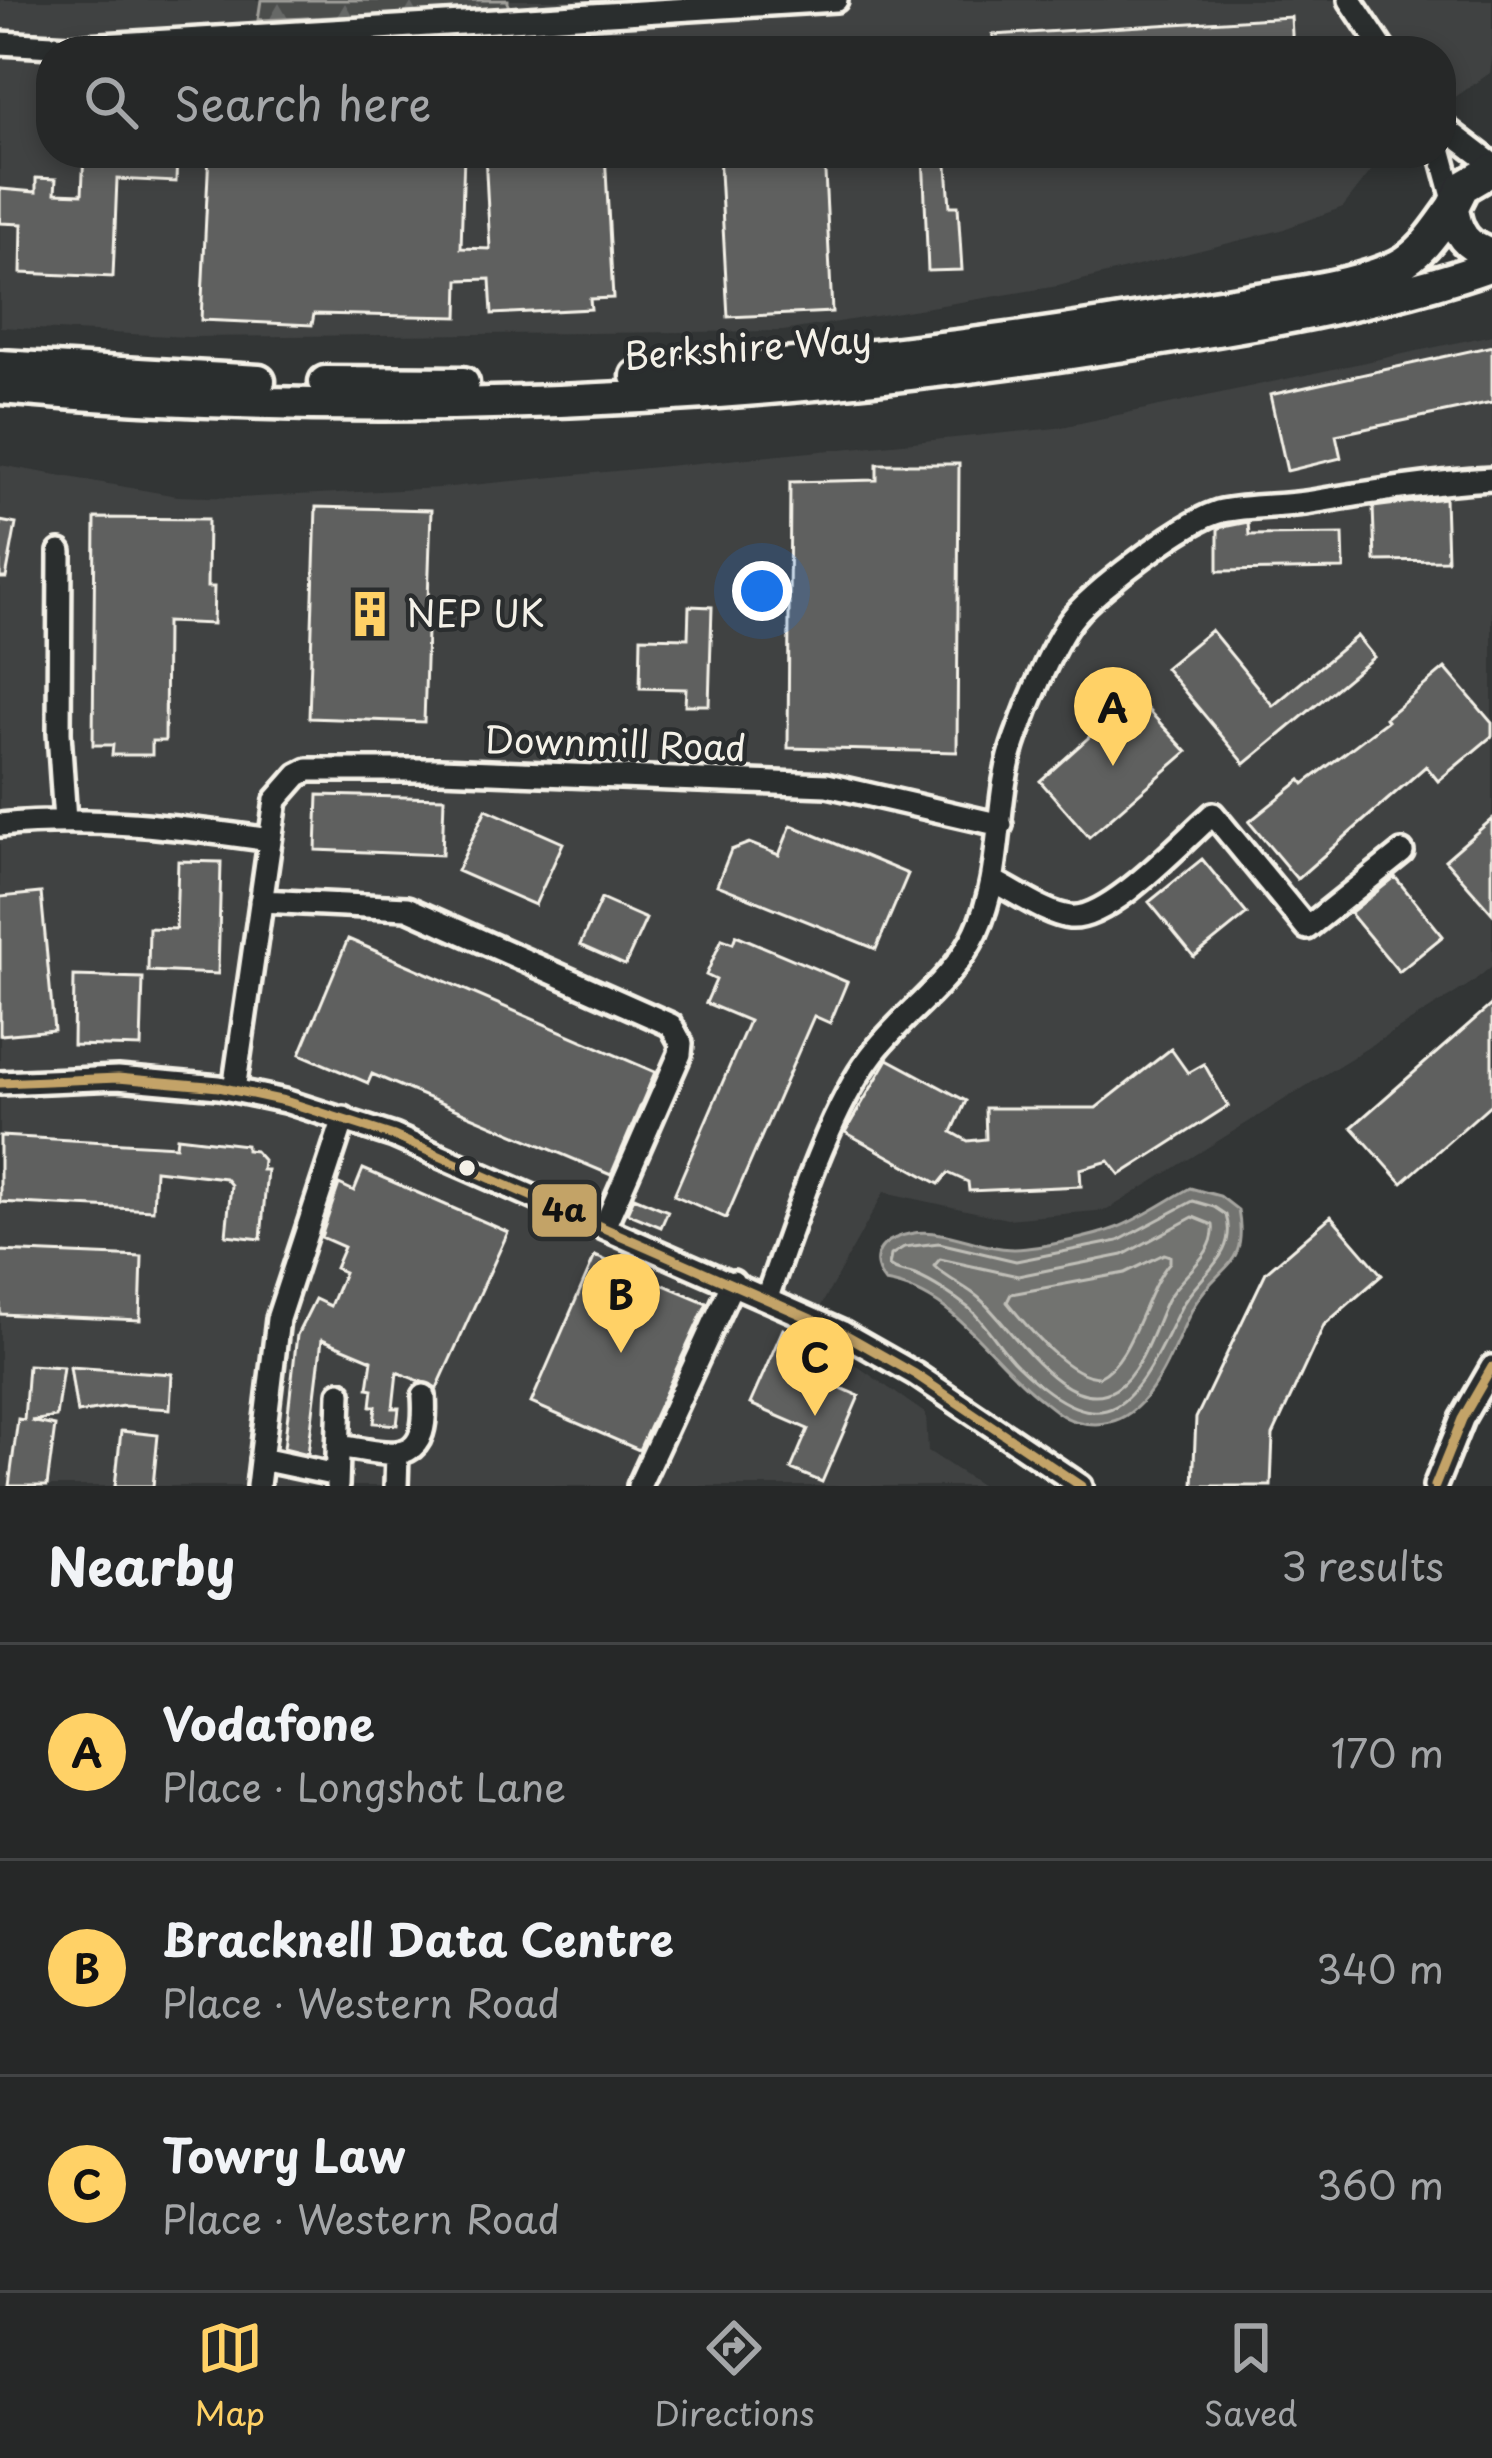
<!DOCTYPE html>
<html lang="en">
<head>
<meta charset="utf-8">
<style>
	:root { --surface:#262828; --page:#2e3030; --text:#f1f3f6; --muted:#a4a6a8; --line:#424445; --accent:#ffd166 }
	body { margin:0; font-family:"Playpen Sans",sans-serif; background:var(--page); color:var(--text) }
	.you { position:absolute; left:762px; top:591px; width:42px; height:42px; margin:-30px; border:9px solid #fff; border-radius:50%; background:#1a73e8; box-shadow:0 0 0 18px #1a73e833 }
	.badge { display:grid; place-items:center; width:78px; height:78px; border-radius:50%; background:var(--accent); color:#111; font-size:39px; font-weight:700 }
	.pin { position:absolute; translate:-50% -99px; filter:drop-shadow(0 3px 6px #0008) }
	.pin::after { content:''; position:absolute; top:63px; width:42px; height:36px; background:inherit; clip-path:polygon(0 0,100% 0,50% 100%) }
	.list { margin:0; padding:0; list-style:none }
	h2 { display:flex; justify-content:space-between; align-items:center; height:156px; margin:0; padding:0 48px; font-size:51px }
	h2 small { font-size:39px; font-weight:400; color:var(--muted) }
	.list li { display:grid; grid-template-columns:78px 1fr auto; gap:36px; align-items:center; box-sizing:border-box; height:216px; padding:0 48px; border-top:3px solid var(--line) }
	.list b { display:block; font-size:45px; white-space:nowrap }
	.list p { margin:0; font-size:39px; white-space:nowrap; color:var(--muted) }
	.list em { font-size:39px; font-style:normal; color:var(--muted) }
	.icon { flex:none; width:66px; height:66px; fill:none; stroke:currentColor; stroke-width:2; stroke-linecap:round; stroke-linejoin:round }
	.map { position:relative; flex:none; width:1492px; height:1486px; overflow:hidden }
	.search { position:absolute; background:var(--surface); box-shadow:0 6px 18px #0003; left:36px; right:36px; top:36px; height:132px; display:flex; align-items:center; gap:30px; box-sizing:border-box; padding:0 42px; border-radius:48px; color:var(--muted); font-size:45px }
	.sheet { height:804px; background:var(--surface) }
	nav { display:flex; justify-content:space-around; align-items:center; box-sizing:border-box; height:168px; border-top:3px solid var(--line); background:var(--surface); font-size:33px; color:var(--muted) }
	nav a { display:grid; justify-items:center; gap:6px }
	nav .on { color:var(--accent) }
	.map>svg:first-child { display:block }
	.built { fill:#404242 }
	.forest { fill:url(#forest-firs); stroke:#a09f9a; stroke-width:3 }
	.water { fill:#727370; stroke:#a6a5a0; stroke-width:3 }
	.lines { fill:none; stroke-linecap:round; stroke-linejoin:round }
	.shore { stroke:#c0bfb8; stroke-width:3 }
	.building { fill:#5f605f; stroke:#f4f1e8; stroke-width:3 }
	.minor-casing { stroke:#f4f1e8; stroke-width:30 }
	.highway-casing { stroke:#f4f1e8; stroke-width:39 }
	.minor { stroke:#2a2d2e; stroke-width:21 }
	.highway { stroke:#2a2d2e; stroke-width:30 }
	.bus-1-casing { stroke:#2a2d2e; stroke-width:18 }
	.bus-1 { stroke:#c3a367; stroke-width:9 }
	.bus-dot { fill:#f4f1e8; stroke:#2a2d2e; stroke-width:4.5 }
	.labels { text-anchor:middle; stroke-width:9; stroke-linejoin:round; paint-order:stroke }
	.street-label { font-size:36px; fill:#f4f1e8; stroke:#2a2d2e }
	.poi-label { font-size:36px; fill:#f4f1e8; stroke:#2a2d2e; text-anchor:start }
	.line-badge { stroke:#2a2d2e; stroke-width:4.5 }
	.pale-badge-label { font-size:33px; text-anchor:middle; font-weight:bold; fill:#111 }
</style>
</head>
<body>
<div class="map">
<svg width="1492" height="1486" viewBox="0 0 1492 1486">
	<defs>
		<pattern id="forest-firs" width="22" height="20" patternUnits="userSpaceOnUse" patternTransform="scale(3)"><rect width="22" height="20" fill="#4b4d4c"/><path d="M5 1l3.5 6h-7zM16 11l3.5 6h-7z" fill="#666766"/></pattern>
	</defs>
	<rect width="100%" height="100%" fill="#323535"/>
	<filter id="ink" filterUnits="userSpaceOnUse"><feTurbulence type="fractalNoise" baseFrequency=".00833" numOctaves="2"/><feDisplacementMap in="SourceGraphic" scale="24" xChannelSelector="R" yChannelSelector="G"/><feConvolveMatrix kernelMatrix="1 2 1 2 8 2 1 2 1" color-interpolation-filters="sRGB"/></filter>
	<g filter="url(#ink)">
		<!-- built -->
		<path class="built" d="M0,0H1492V60L1490,73L1441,107V51H51V153H1385L1343,207L1281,230L1058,286L783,331L188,337L0,327Z
			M1492,335V966L1470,984L1107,1210L1007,1219L884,1192L807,1331L926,1414L928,1451L982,1486H0V465L177,496L238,498L440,488L1057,428Z"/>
		<!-- forest -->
		<path class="forest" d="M261,0H508V10L258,20Z"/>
		<!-- water -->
		<path class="water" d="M1190,1188L1220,1196L1238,1210C1249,1269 1219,1263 1195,1304C1169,1350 1149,1442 1075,1421C1061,1417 1048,1405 1037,1396C986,1355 954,1293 885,1282C871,1264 875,1246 896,1238C938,1220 974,1250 1015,1249C1040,1248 1093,1237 1116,1228C1142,1218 1166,1201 1190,1188Z"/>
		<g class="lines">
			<!-- shore -->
			<path class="shore" d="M1193,1201L1214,1207L1226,1215C1239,1257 1196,1276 1180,1309C1137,1397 1113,1457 1018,1366C1000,1349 988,1326 970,1309C955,1297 932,1282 915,1275C905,1271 897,1272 889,1266L891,1255L904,1247L939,1243L1016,1261L1118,1241Z
				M1193,1217L1213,1225C1217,1255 1178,1277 1166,1302C1154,1328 1141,1373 1116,1389C1066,1420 1010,1325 979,1298C965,1286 947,1279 934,1266L940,1259L1018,1276L1123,1255Z
				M1164,1254L1170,1256V1262C1144,1291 1133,1361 1099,1377C1066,1376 1027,1326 1007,1302L1011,1294L1125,1273Z"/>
		</g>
		<!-- building -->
		<path class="building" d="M1291,17L1293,51H994L993,35Z
			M84,153H177L176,182L117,179L113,277L21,273L22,224L0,223V189L36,192V178L56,179L55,193L82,194Z
			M209,153H464L461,248L490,249L485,153H605L613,298L590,299L591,309L492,314L490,279L459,280L458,317L314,314L312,325L201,320Z
			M719,153H824L832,312L728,317Z
			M923,153H946L950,206H958L962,270L928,271Z
			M1492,346V402L1336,435L1341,458L1287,471L1270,395Z
			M877,464H959L957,752L788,748L790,482L877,480Z
			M1445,498L1447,560L1375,561L1373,507Z
			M316,507L431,510L424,722L309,718Z
			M95,518L208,519L207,587H214L213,624L166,622L165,741H152V755H112L113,745H93Z
			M0,521L16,524L6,578H0Z
			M1248,522L1249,535L1343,534L1344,569L1218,571V528Z
			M689,606L712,607L709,705H685L686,689L640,688L641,637L688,638Z
			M1211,630L1273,706L1357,636L1374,657L1245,764L1165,668Z
			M1445,668L1492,723V736L1438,781L1426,766L1297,879L1249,822L1301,780L1304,784L1387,721L1385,718Z
			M1135,696L1187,752L1089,837L1040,781Z
			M318,795L444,798L442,855L316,850Z
			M486,809L563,843L535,905L457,871Z
			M1492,819V913L1445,860Z
			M791,825L908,874L876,949L717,885L731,850L749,843L779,855Z
			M1202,859L1247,914L1194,957L1149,902Z
			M178,861L221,862L218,974L148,971L149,928L176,929Z
			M1395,877L1443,936L1399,972L1350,913Z
			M41,893L54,1030L0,1035V897Z
			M601,899L646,919L625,965L580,945Z
			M736,935L847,982L830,1023L814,1016L726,1218L674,1195L749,1021L706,1003L716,980L706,975L722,939L733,943Z
			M348,939L655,1072L611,1175L372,1074L368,1083L300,1054Z
			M74,976L143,978L141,1047L73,1045Z
			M1492,1004V1103L1402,1183L1352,1127Z
			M1171,1049L1188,1073L1204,1064L1228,1106L1120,1175L1109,1161L1080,1169L1081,1186L969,1191L968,1182L948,1173L939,1184L845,1132L888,1059L966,1101L952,1132L968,1141L986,1139L985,1108H1096Z
			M0,1136L176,1146L177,1137L246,1145V1150L255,1151L263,1160L262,1170H267L261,1239L226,1235L231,1185L225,1178L155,1170L153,1210L0,1202Z
			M363,1169L508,1232L437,1388L397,1372L393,1408H399L397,1425L374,1423L376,1406H371L373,1389L368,1388L372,1360L322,1339L308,1454L284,1448L297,1335L315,1299L330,1306L344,1272L335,1268L344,1247L321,1237L339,1184L354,1191Z
			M634,1197L668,1211L661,1227L627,1213Z
			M1331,1216L1382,1275L1324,1325L1273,1435L1271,1486H1193L1196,1418L1266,1272Z
			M0,1251L142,1257L140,1320L0,1314Z
			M595,1256L707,1303L639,1450L531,1403Z
			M783,1329L807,1340L795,1368L859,1396L822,1482L791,1469L808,1429L750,1404Z
			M28,1365L63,1367L56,1417L31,1421L55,1426L47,1486H9L18,1419L24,1420Z
			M70,1367L172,1374L170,1409L123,1406L77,1413Z
			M121,1431L158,1435L153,1486H115Z"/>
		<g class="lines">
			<defs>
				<path id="minor" d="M1350,0L1384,51
					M0,43L70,47L836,0
					M1441,125L1492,164
					M1441,152L1454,200
					M60,552L59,733L65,821
					M0,825C89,816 181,827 270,840
					M993,881C1016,892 1045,914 1070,917C1109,921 1183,840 1213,814L1307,928L1402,852
					M261,901L407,908L671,1025L681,1043L680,1054L605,1225
					M0,1083L118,1078L219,1087L285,1101L394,1136L841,1332L915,1374L1081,1486
					M234,1090L276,800L298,775L308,770H440L827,785L1001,825
					M767,1297C792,1228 828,1112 871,1056C904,1012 952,983 976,932C1005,870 993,800 1016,737C1027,706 1054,639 1075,615C1098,588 1189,518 1222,511C1251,505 1283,507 1312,502C1372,492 1432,482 1492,479
					M338,1446C392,1454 429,1470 424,1396
					M261,1459L337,1475
					M258,1486L278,1319L344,1118
					M337,1486L340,1393
					M396,1486L397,1454
					M639,1486L733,1282
					M1435,1486L1462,1419L1492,1367"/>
				<path id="highway" d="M1492,170L1463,187L1453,207C1456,234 1466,247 1492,255
					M0,366L259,381
					M637,376C829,365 1020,341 1209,307C1264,297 1348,289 1397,266C1422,254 1437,229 1453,207
					M325,382L463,383
					M0,388C370,420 745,404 1111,347C1232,328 1378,306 1492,265"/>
			</defs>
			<!-- minor casing -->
			<use href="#minor" class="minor-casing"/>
			<!-- highway casing -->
			<use href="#highway" class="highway-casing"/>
			<!-- minor -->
			<use href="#minor" class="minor"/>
			<!-- highway -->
			<use href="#highway" class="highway"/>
			<defs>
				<path id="bus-1" d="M0,1083L118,1078L219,1087L285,1101L394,1136L841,1332L915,1374L1081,1486
					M1435,1486L1462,1419L1492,1367"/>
			</defs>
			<!-- bus-1 casing -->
			<use href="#bus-1" class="bus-1-casing"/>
			<!-- bus-1 -->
			<use href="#bus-1" class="bus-1"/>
		</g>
	</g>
	<!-- icons -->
	<defs>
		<symbol id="building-bare" viewBox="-9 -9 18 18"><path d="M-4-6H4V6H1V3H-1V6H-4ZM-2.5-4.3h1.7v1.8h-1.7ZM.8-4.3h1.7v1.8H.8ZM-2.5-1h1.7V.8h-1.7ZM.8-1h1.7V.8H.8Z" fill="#ffd166" stroke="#2a2d2e" stroke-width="2.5" paint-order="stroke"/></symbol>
	</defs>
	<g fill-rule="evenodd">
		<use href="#building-bare" x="337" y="581" width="66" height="66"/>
	</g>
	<!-- markers -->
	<circle class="bus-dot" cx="467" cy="1168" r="10"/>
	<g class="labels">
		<!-- street labels -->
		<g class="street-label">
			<text transform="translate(748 348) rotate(-4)" y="13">Berkshire Way</text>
			<text transform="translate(615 744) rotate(2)" y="13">Downmill Road</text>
		</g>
		<!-- poi labels -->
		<g class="poi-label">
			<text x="406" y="627">NEP UK</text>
		</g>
	</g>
	<rect class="line-badge" x="530" y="1182" width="69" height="57" rx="12" fill="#c3a367"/>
	<g class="pale-badge-label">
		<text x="564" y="1222">4a</text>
	</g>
</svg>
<div class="you"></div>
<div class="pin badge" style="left:1113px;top:766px">A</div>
<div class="pin badge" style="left:621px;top:1353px">B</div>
<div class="pin badge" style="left:815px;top:1416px">C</div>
<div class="search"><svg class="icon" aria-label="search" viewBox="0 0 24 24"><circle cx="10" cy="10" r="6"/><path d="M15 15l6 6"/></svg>Search here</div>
</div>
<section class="sheet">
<h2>Nearby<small>3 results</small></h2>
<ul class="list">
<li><span class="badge">A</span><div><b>Vodafone</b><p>Place · Longshot Lane</p></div><em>170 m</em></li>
<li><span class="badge">B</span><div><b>Bracknell Data Centre</b><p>Place · Western Road</p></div><em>340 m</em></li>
<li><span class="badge">C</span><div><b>Towry Law</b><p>Place · Western Road</p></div><em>360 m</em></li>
</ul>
</section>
<nav>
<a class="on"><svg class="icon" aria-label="map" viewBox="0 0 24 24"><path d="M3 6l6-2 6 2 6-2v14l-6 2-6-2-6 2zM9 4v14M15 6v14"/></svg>Map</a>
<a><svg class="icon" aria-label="directions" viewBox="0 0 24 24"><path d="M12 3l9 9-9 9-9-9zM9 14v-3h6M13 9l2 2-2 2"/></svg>Directions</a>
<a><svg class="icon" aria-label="saved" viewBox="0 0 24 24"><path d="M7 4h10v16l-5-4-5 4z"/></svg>Saved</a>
</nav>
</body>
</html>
